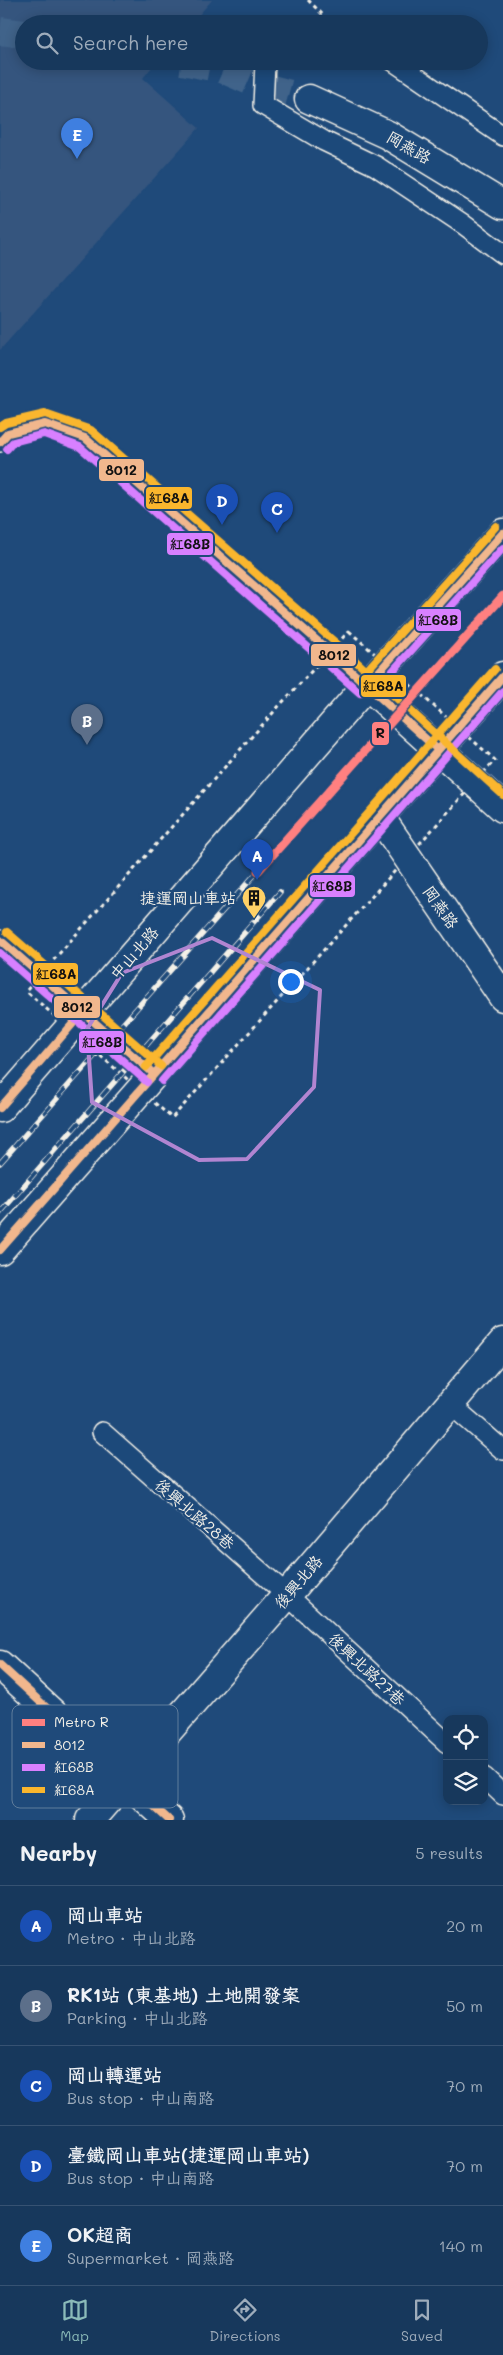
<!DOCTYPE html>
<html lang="en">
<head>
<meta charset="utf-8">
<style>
	:root { --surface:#17385c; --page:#203f62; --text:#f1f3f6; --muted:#9eacbb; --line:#365272; --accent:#8bbbb9 }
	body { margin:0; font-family:Mali,"LXGW WenKai TC",sans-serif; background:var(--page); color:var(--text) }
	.controls { position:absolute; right:15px; bottom:15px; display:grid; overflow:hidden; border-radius:10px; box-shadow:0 2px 12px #0003 }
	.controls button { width:45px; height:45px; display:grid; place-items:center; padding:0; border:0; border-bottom:1px solid var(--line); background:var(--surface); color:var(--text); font:25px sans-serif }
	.you { position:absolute; left:290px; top:981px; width:18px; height:18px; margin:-12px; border:4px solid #fff; border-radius:50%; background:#1a73e8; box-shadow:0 0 0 8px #1a73e833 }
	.badge { display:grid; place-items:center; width:32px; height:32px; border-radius:50%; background:var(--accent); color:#fff; font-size:16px; font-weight:700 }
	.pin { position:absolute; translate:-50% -41px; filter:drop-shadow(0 1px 2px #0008) }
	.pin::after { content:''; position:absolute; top:26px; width:18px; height:15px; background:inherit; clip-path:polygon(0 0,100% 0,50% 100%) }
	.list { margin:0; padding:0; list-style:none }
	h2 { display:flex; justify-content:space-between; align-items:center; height:65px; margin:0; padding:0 20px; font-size:21px }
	h2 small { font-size:16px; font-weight:400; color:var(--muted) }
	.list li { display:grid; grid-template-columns:32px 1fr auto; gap:15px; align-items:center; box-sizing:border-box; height:80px; padding:0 20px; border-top:1px solid var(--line) }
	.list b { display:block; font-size:19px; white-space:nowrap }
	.list p { margin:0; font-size:16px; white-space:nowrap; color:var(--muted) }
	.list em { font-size:16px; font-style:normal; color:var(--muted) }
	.icon { flex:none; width:28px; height:28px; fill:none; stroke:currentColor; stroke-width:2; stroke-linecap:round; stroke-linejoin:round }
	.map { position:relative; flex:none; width:503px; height:1820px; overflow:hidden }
	.search { position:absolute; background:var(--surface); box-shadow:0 2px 12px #0003; left:15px; right:15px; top:15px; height:55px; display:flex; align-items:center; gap:12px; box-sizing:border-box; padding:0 18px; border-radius:28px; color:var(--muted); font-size:19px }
	.sheet { height:465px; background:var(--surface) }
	nav { display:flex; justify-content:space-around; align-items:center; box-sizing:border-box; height:70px; border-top:1px solid var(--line); background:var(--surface); font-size:14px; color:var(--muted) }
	nav a { display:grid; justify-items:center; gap:2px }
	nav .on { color:var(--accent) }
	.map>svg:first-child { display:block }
	.built { fill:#35557e }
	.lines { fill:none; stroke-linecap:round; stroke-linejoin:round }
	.secondary-tunnel { stroke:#3f638a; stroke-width:28; stroke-dasharray:28 14; stroke-linecap:butt }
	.lane-casing { stroke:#f4f1e8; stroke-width:22 }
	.street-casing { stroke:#f4f1e8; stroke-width:31 }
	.secondary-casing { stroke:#f4f1e8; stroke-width:31 }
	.primary-casing { stroke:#f4f1e8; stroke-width:31 }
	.path { stroke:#f4f1e8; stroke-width:3; stroke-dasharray:4 4; stroke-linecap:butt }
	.lane { stroke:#1f4a7a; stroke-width:19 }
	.street { stroke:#1f4a7a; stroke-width:28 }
	.secondary { stroke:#1f4a7a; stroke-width:28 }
	.primary { stroke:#1f4a7a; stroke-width:28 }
	.rail-casing { stroke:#f4f1e8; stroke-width:5.5 }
	.rail { stroke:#1f4a7a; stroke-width:4; stroke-dasharray:11; stroke-linecap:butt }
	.bus-1-casing { stroke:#1f4a7a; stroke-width:11 }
	.bus-2-casing { stroke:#1f4a7a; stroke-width:11 }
	.bus-3-casing { stroke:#1f4a7a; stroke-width:11 }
	.bus-1 { stroke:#f1b78d; stroke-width:8 }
	.bus-2 { stroke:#d880ff; stroke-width:8 }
	.bus-3 { stroke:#fab62d; stroke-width:8 }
	.metro-1-casing { stroke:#1f4a7a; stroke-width:12 }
	.metro-1 { stroke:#ff8080; stroke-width:9 }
	.marked { fill:none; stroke:#b185d1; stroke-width:4; stroke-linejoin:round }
	.labels { text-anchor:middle; stroke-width:4.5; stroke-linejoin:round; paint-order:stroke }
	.street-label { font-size:16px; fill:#f4f1e8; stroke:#1f4a7a }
	.poi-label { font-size:16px; fill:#f4f1e8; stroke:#1f4a7a; text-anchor:end }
	.key { fill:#1f4a7a; stroke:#5f7c9b; stroke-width:1 }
	.key-label { font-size:14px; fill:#f4f1e8 }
	.line-badge { stroke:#1f4a7a; stroke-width:2 }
	.pale-badge-label { font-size:14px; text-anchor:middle; font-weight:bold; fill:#111 }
</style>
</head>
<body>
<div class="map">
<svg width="503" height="1820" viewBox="0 0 503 1820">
	<rect width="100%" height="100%" fill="#1f4a7a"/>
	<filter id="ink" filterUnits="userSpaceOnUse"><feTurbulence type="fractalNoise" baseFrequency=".02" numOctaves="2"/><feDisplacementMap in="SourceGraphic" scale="10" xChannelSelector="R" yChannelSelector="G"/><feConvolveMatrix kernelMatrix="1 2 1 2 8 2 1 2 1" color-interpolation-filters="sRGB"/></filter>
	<g filter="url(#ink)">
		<!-- built -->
		<path class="built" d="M0,0H212L191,24H24V61H157L143,78L199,128L0,350Z"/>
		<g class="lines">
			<!-- secondary-tunnel -->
			<path class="secondary-tunnel" d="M0,31L24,34
				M182,61L222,69L261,86L309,99"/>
			<defs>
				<path id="lane" d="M266,61L265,63L263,105L324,141L376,166L463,224L503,254
					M393,61L503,136
					M0,442L8,433L45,424L85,438L367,685
					M0,940L154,1074
					M449,1403L503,1450
					M102,1432L287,1595L447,1743
					M484,1777L503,1795"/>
				<path id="street" d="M367,685L503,808
					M380,817L503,997
					M0,1665L169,1820
					M90,1820L287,1595L503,1342"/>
				<path id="secondary" d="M309,99L388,135L503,205"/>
				<path id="primary" d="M0,1108L367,685L503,533
					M0,1250L503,676"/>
			</defs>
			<!-- lane casing -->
			<use href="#lane" class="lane-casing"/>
			<!-- street casing -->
			<use href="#street" class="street-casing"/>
			<!-- secondary casing -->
			<use href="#secondary" class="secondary-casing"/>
			<!-- primary casing -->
			<use href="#primary" class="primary-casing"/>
			<!-- path -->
			<path class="path" d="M308,0L332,24
				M349,631L495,760L172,1118L26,991L279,706Z"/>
			<!-- lane -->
			<use href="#lane" class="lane"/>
			<!-- street -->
			<use href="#street" class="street"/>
			<!-- secondary -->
			<use href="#secondary" class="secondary"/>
			<!-- primary -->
			<use href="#primary" class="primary"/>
			<defs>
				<path id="rail" d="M0,1163L258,871
					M0,1213L280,892"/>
			</defs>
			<!-- rail casing -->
			<use href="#rail" class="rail-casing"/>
			<!-- rail -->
			<use href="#rail" class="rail"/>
			<defs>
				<path id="bus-1" d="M0,442L8,433L45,424L85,438L330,652L438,750
					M367,685L503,533
					M0,940L154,1074
					M0,1108L83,1012
					M0,1250L503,676
					M0,1665L169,1820"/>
				<path id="bus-2" d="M7,449L13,442L44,434L80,447L360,693
					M374,692L503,548
					M0,953L147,1082
					M162,1081L503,691"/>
				<path id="bus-3" d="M0,427L6,423L45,414L91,430L337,644L503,795
					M360,678L496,526
					M7,932L161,1066
					M146,1067L495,669"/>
			</defs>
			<!-- bus-1 casing -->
			<use href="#bus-1" class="bus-1-casing"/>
			<!-- bus-2 casing -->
			<use href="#bus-2" class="bus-2-casing"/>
			<!-- bus-3 casing -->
			<use href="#bus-3" class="bus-3-casing"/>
			<!-- bus-1 -->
			<use href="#bus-1" class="bus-1"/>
			<!-- bus-2 -->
			<use href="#bus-2" class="bus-2"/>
			<!-- bus-3 -->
			<use href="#bus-3" class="bus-3"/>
			<defs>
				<path id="metro-1" d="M258,871L503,596"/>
			</defs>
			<!-- metro-1 casing -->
			<use href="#metro-1" class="metro-1-casing"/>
			<!-- metro-1 -->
			<use href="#metro-1" class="metro-1"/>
		</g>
	</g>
	<!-- marked area -->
	<path class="marked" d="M212,938L320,990L314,1087L247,1159L199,1160L92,1102L87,1029L122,973Z"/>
	<!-- icons -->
	<defs>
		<symbol id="building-pin" viewBox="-11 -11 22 30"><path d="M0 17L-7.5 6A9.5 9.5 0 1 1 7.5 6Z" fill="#ffd166" stroke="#1f4a7a"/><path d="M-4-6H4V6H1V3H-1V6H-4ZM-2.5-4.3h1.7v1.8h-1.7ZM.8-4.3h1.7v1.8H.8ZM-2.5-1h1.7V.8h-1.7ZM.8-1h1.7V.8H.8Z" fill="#111"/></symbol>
	</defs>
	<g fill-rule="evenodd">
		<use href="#building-pin" x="240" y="884" width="28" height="38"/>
	</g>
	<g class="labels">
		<!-- street labels -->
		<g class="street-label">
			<text transform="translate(409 147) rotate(30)" y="6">岡燕路</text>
			<text transform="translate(441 907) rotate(55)" y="6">岡燕路</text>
			<text transform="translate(134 953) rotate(-49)" y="6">中山北路</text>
			<text transform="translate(195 1514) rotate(41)" y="6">後興北路28巷</text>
			<text transform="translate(298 1582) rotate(-50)" y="6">後興北路</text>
			<text transform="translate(367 1669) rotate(43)" y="6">後興北路27巷</text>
		</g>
		<!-- poi labels -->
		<g class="poi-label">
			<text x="236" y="904">捷運岡山車站</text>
		</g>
	</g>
	<!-- legend -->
	<rect x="12" y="1705" width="166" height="103" rx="8" class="key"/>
	<rect x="22" y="1719" width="23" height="7" fill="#ff8080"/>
	<rect x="22" y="1742" width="23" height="6" fill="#f1b78d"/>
	<rect x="22" y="1764" width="23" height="7" fill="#d880ff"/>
	<rect x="22" y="1787" width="23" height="6" fill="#fab62d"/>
	<g class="key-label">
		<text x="54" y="1727">Metro R</text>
		<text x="54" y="1750">8012</text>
		<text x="54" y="1772">紅68B</text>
		<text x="54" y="1795">紅68A</text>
	</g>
	<g class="line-badge">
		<rect x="98" y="458" width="47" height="24" rx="5" fill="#f1b78d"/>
		<rect x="145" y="486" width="48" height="24" rx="5" fill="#fab62d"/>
		<rect x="166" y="532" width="48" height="24" rx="5" fill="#d880ff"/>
		<rect x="415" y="608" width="47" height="24" rx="5" fill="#d880ff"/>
		<rect x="310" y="643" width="47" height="24" rx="5" fill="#f1b78d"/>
		<rect x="360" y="674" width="47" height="24" rx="5" fill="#fab62d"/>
		<rect x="371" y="721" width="19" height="25" rx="5" fill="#ff8080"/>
		<rect x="309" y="874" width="47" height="24" rx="5" fill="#d880ff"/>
		<rect x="32" y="962" width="47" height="24" rx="5" fill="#fab62d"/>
		<rect x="53" y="995" width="48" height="24" rx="5" fill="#f1b78d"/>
		<rect x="78" y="1030" width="47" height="24" rx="5" fill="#d880ff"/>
	</g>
	<g class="pale-badge-label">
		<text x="121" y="475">8012</text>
		<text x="169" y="503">紅68A</text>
		<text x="190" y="549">紅68B</text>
		<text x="438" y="625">紅68B</text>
		<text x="334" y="660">8012</text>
		<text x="383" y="691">紅68A</text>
		<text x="380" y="738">R</text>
		<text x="332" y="891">紅68B</text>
		<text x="56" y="979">紅68A</text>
		<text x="77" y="1012">8012</text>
		<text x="102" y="1047">紅68B</text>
	</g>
</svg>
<div class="controls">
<button><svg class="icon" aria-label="locate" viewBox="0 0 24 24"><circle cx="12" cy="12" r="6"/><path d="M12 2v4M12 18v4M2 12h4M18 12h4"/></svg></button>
<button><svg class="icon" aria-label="layers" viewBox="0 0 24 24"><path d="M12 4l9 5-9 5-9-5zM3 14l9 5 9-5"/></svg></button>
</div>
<div class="you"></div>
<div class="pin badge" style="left:257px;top:880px;background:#1a4fb4">A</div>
<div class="pin badge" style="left:87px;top:745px;background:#5c6f8a">B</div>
<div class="pin badge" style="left:277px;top:533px;background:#1a4fb4">C</div>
<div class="pin badge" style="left:222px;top:525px;background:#1a4fb4">D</div>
<div class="pin badge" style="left:77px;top:159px;background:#3f7fe0">E</div>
<div class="search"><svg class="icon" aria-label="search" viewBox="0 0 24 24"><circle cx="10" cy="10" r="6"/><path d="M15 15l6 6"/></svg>Search here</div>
</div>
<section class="sheet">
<h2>Nearby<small>5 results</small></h2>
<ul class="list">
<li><span class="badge" style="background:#1a4fb4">A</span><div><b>岡山車站</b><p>Metro · 中山北路</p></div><em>20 m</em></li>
<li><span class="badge" style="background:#5c6f8a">B</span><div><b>RK1站 (東基地) 土地開發案</b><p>Parking · 中山北路</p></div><em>50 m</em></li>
<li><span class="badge" style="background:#1a4fb4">C</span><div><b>岡山轉運站</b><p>Bus stop · 中山南路</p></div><em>70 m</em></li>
<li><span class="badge" style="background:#1a4fb4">D</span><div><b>臺鐵岡山車站(捷運岡山車站)</b><p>Bus stop · 中山南路</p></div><em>70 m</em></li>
<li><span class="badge" style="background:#3f7fe0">E</span><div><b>OK超商</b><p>Supermarket · 岡燕路</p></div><em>140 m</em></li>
</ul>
</section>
<nav>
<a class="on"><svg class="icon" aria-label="map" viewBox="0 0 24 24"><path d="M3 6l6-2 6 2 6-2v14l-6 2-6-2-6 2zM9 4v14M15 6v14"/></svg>Map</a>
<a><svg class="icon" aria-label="directions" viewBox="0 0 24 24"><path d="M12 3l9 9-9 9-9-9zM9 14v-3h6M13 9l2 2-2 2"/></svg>Directions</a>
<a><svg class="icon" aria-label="saved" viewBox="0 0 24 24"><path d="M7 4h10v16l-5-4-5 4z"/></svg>Saved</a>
</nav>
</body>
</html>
